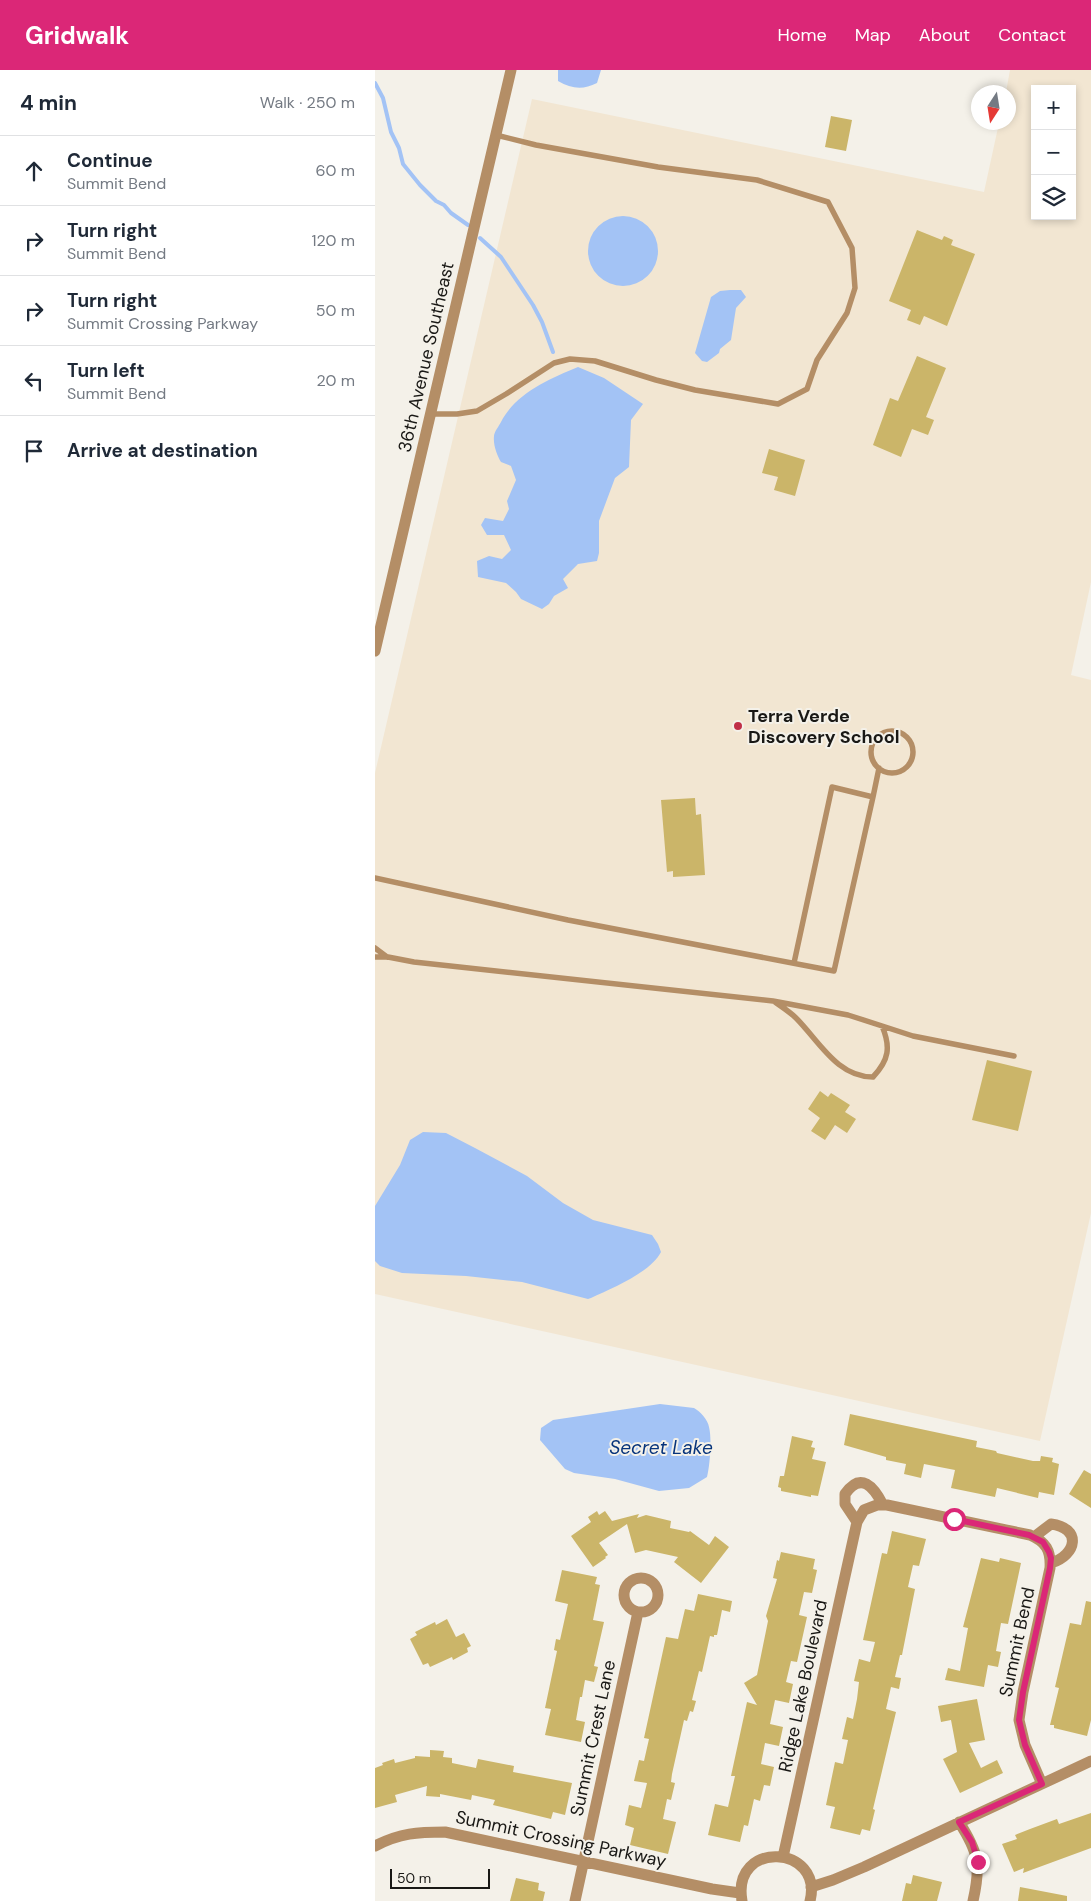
<!DOCTYPE html>
<html lang="en">
<head>
<meta charset="utf-8">
<style>
	:root { --surface:#fff; --page:#f2f2f3; --text:#1f2937; --muted:#747a83; --line:#e0e1e3; --accent:#db2777 }
	body { margin:0; font-family:"DM Sans",sans-serif; background:var(--page); color:var(--text) }
	.controls { position:absolute; right:15px; top:15px; display:grid; overflow:hidden; border-radius:0px; box-shadow:0 2px 8px #0003 }
	.controls button { width:45px; height:45px; display:grid; place-items:center; padding:0; border:0; border-bottom:1px solid var(--line); background:var(--surface); color:var(--text); font:25px sans-serif }
	.compass { position:absolute; left:596px; top:15px; width:45px; height:45px; border-radius:50%; background:var(--surface); box-shadow:0 2px 8px #0003; rotate:192deg }
	.scale { position:absolute; left:15px; bottom:12px; width:100px; box-sizing:border-box; padding-left:5px; border:2px solid #191815; border-top:0; font-size:14px; line-height:18px; white-space:nowrap; color:#191815; -webkit-text-stroke:4px #f4f1e9; paint-order:stroke }
	.stop { position:absolute; width:15px; height:15px; margin:-11px; border:4px solid #db2777; border-radius:50%; background:#fff }
	.stop.end { background:#db2777; border-color:#fff; box-shadow:0 1px 5px #0008 }
	.list { margin:0; padding:0; list-style:none }
	h2 { display:flex; justify-content:space-between; align-items:center; height:65px; margin:0; padding:0 20px; font-size:21px }
	h2 small { font-size:16px; font-weight:400; color:var(--muted) }
	.list li { display:grid; grid-template-columns:32px 1fr auto; gap:15px; align-items:center; box-sizing:border-box; height:70px; padding:0 20px; border-top:1px solid var(--line) }
	.list b { display:block; font-size:19px; white-space:nowrap }
	.list p { margin:0; font-size:16px; white-space:nowrap; color:var(--muted) }
	.list em { font-size:16px; font-style:normal; color:var(--muted) }
	.icon { flex:none; width:28px; height:28px; fill:none; stroke:currentColor; stroke-width:2; stroke-linecap:round; stroke-linejoin:round }
	.map { position:relative; flex:none; width:716px; height:1831px; overflow:hidden }
	header { display:flex; align-items:center; gap:30px; box-sizing:border-box; height:70px; padding:0 25px; background:var(--accent); color:#fff }
	header strong { font-size:24px }
	nav { display:flex; gap:28px; margin-inline-start:auto; font-size:18px }
	main { display:flex }
	aside { flex:1; background:var(--surface) }
	.map>svg:first-child { display:block }
	.education { fill:#f2e6d2; fill-rule:evenodd }
	.water { fill:#a3c3f5 }
	.lines { fill:none; stroke-linecap:round; stroke-linejoin:round }
	.stream { stroke:#a3c3f5; stroke-width:4 }
	.building { fill:#cbb569 }
	.lane { stroke:#b48e66; stroke-width:5.5 }
	.street { stroke:#b48e66; stroke-width:11 }
	.route { stroke:#db2777; stroke-width:6 }
	.poi-dot { fill:#c02f47; stroke:#f4f1e9; stroke-width:2 }
	.labels { text-anchor:middle; stroke-width:4; stroke-linejoin:round; paint-order:stroke }
	.street-label { font-size:18px; fill:#191815; stroke:#f4f1e9 }
	.poi-label { font-size:18px; font-weight:bold; fill:#191815; stroke:#f4f1e9; text-anchor:start }
	.water-label { font-size:19px; font-style:italic; fill:#07347b; stroke:#f4f1e9 }
</style>
</head>
<body>
<header>
<strong>Gridwalk</strong>
<nav><a>Home</a><a>Map</a><a>About</a><a>Contact</a></nav>
</header>
<main>
<aside>
<h2>4 min<small>Walk · 250 m</small></h2>
<ul class="list">
<li><svg class="icon" aria-label="ahead" viewBox="0 0 24 24"><path d="M12 20V5M6 11l6-6 6 6"/></svg><div><b>Continue</b><p>Summit Bend</p></div><em>60 m</em></li>
<li><svg class="icon" aria-label="right" viewBox="0 0 24 24"><path d="M7 20v-9h11M14 6l5 5-5 5"/></svg><div><b>Turn right</b><p>Summit Bend</p></div><em>120 m</em></li>
<li><svg class="icon" aria-label="right" viewBox="0 0 24 24"><path d="M7 20v-9h11M14 6l5 5-5 5"/></svg><div><b>Turn right</b><p>Summit Crossing Parkway</p></div><em>50 m</em></li>
<li><svg class="icon" aria-label="left" viewBox="0 0 24 24"><path d="M17 20v-9H6M10 6l-5 5 5 5"/></svg><div><b>Turn left</b><p>Summit Bend</p></div><em>20 m</em></li>
<li><svg class="icon" aria-label="arrive" viewBox="0 0 24 24"><path d="M6 21V4h12l-3 4 3 4H6"/></svg><div><b>Arrive at destination</b></div></li>
</ul>
</aside>
<div class="map">
<svg width="716" height="1831" viewBox="0 0 716 1831">
	<rect width="100%" height="100%" fill="#f4f1e9"/>
	<!-- education -->
	<path class="education" d="M635,0H716V512L696,605L716,610V1143L665,1371L0,1224V703L157,29L609,122L624,53L634,52V22H631ZM660,19H697V146H660Z"/>
	<!-- water -->
	<path class="water" d="M183,0H226L222,13C208,20 197,19 183,11Z
		M213 181a35 35 0 1 1 70 0a35 35 0 1 1-70 0Z
		M355,220H366L371,227L361,238L356,270L345,279L344,283L332,292L327,291L320,283L336,227L345,221Z
		M203,297L229,308L268,334L256,350L254,397L240,408L224,451V483L222,491L203,494L188,509L193,518L179,526L174,534L167,539L146,529L141,522L131,513L103,507L102,491L114,486L127,489L136,480L129,465H112L106,455L110,448L128,451L134,439L132,431L141,410L136,396L126,392C122,385 118,375 119,366C119,362 124,356 126,352C141,323 174,309 203,297Z
		M48,1062L71,1063L100,1078L152,1106L188,1133L218,1150L277,1165L283,1174L286,1182C275,1203 237,1218 216,1228L213,1229L147,1212L91,1206L27,1203L5,1196L0,1191V1136L25,1095L35,1070Z
		M285,1334L319,1338C325,1341 333,1350 334,1357C337,1368 335,1395 332,1407L314,1418L284,1421L240,1409L199,1403L190,1399L165,1370L166,1358L178,1350Z"/>
	<g class="lines">
		<!-- stream -->
		<path class="stream" d="M0,13L8,28L16,62L24,78L28,94L45,115L61,131L69,135L76,143L93,155
			M105,168L126,187L158,235L167,252L178,282"/>
	</g>
	<!-- building -->
	<path class="building" d="M456,46L477,50L471,81L450,77Z
		M542,160L567,170L569,166L578,170L576,175L600,184L572,256L549,246L545,255L532,250L536,240L514,231Z
		M542,286L571,298L551,347L559,350L553,365L537,359L526,387L498,375L515,328L523,331Z
		M394,379L430,390L420,426L399,420L403,407L387,403Z
		M320,728L321,745L326,744L330,805L298,807V801L292,802L286,730Z
		M612,990L657,1001L643,1061L597,1050Z
		M445,1021L453,1027L456,1023L475,1035L470,1042L481,1049L472,1063L460,1055L450,1070L436,1061L445,1048L433,1039Z
		M475,1344L602,1371L601,1377L621,1381L622,1383L658,1391H665L666,1386L678,1388L677,1392L684,1394L679,1425L664,1422L663,1428L622,1418L620,1427L576,1418L580,1400L549,1394L546,1408L529,1404L531,1394L511,1390V1387L469,1375Z
		M417,1366L438,1371L436,1377L440,1378L437,1389L451,1392L443,1426L436,1425V1427L406,1421V1418L403,1417L405,1406H409Z
		M709,1400L716,1404V1438L694,1424Z
		M222,1441L224,1445L230,1441L237,1451L264,1444L262,1448L271,1445L296,1451L295,1458L314,1462L315,1461L334,1475L340,1466L354,1477L326,1513L299,1492L303,1487L271,1480L260,1483L252,1454L224,1473L233,1485L230,1487L231,1488L218,1497L196,1466L216,1452L213,1447Z
		M517,1461L551,1469L544,1496L538,1495L533,1517L540,1519L527,1585H525L520,1607L526,1608L524,1619L516,1617L511,1639L521,1642L498,1739L500,1740L495,1761L487,1759L485,1765L455,1758L460,1737L451,1735L460,1692L468,1694L473,1670L467,1669L472,1647L478,1649L482,1629L484,1612L479,1611L484,1589L495,1592L500,1572L488,1570L507,1483L512,1484Z
		M406,1482L440,1489L438,1499L442,1500L437,1523L429,1522L424,1545L432,1547L422,1592L416,1591L411,1612L418,1614L414,1633L400,1630L395,1654L408,1657L404,1676L390,1673L386,1694L399,1697L395,1716L389,1715L385,1731L379,1729L373,1756L369,1755L365,1772L333,1765L340,1734L353,1737L360,1706H356L372,1632L382,1635L369,1613L382,1605L393,1551L391,1546L402,1509L398,1508L402,1490L404,1491Z
		M606,1488L624,1492L625,1488L646,1493L633,1554L626,1553L621,1581L626,1582L623,1597L613,1595L609,1617L570,1610L573,1598L585,1601L593,1558L588,1557Z
		M187,1500L222,1507L220,1514L225,1515L218,1550L229,1552L219,1596L223,1597L219,1612L210,1610L207,1627H205L201,1650L210,1652L206,1672L170,1665L176,1639L170,1638L182,1581L179,1580L181,1569L185,1570L193,1534L180,1531Z
		M323,1524L357,1531L355,1542L347,1540L342,1565H339V1567L335,1566L327,1602L324,1601L317,1630L321,1631L318,1642L315,1641L312,1651L309,1650L297,1704L296,1712L300,1713L296,1730L292,1729L288,1749L301,1752L293,1784L255,1775L259,1758L250,1755L254,1735L266,1738L272,1713L259,1711L264,1690L269,1691L274,1669L269,1668L291,1567L303,1569L310,1539L319,1541Z
		M711,1531L716,1532V1650L712,1666L679,1658V1655H675L684,1618L680,1617L695,1553L706,1555Z
		M72,1549L81,1567L89,1563L96,1576L92,1578L93,1582L78,1590L77,1587L55,1597L53,1593L48,1595L35,1569L42,1565L40,1562L60,1552L61,1555Z
		M602,1629L610,1670L594,1673L606,1698L622,1690L628,1703L585,1723L568,1689L582,1682L576,1650L566,1652L563,1636Z
		M55,1680L69,1681L68,1687L77,1688V1693L101,1698L103,1689L139,1696L138,1702L197,1713L190,1745L178,1742L176,1749L118,1735L120,1730L97,1725L96,1730L65,1724V1727L51,1726L52,1716L20,1725L22,1732L0,1738V1698L8,1695L7,1693L19,1689L20,1693L40,1688V1686L55,1687Z
		M716,1743V1778L648,1803L649,1798L639,1802L627,1774L642,1769L640,1765L655,1759L682,1749L684,1754Z
		M538,1805L567,1812L562,1831H527L531,1813L536,1814Z
		M141,1808L164,1813L163,1820L170,1822L168,1831H135Z
		M645,1817L692,1826V1831H643Z"/>
	<g class="lines">
		<!-- lane -->
		<path class="lane" d="M56,344H82L102,341L131,324L179,293L195,289L220,291L281,310L320,320L403,334L432,319L442,290L472,243L480,218L477,178L453,132L382,110L283,97L161,75L121,65
			M496 682a21 21 0 1 1 42 0a21 21 0 1 1-42 0Z
			M498,727L504,698
			M0,808L193,850L459,901L498,727L457,717L419,893
			M0,878L12,887
			M0,887H13L39,892L398,931L473,945L538,966L639,986
			M400,932C407,937 415,942 421,948C444,971 462,1007 498,1007C514,990 516,977 507,956"/>
		<!-- street -->
		<path class="street" d="M0,581L136,0
			M482,1452L470,1434V1424C486,1401 499,1417 508,1435
			M659,1467L676,1454C707,1458 702,1485 676,1493
			M249 1525a17 17 0 1 1 34 0a17 17 0 1 1-34 0Z
			M584,1752C604,1783 606,1795 598,1831
			M0,1776C25,1763 43,1762 70,1762L337,1819L365,1823
			M408,1787L482,1452L489,1440L502,1435H512L655,1465C671,1472 676,1480 675,1498L648,1622L644,1650L650,1675L667,1714
			M436,1817L458,1810L489,1797L716,1691
			M200,1831L263,1542
			M367,1831C356,1769 449,1775 435,1831"/>
	</g>
	<g class="lines">
		<!-- route -->
		<path class="route" d="M579,1449L654,1465L668,1472L674,1482L676,1488L675,1498L648,1622L644,1650L650,1675L667,1714L584,1752L597,1772L603,1792"/>
	</g>
	<!-- markers -->
	<circle class="poi-dot" cx="363" cy="656" r="5"/>
	<g class="labels">
		<!-- street labels -->
		<g class="street-label">
			<text transform="translate(51 287) rotate(-77)" y="6">36th Avenue Southeast</text>
			<text transform="translate(642 1572) rotate(-78)" y="6">Summit Bend</text>
			<text transform="translate(428 1616) rotate(-78)" y="6">Ridge Lake Boulevard</text>
			<text transform="translate(218 1668) rotate(-78)" y="6">Summit Crest Lane</text>
			<text transform="translate(186 1769) rotate(12)" y="6">Summit Crossing Parkway</text>
		</g>
		<!-- poi labels -->
		<g class="poi-label">
			<text x="373" y="652">Terra Verde<tspan x="373" dy="21">Discovery School</tspan></text>
		</g>
		<!-- water labels -->
		<g class="water-label">
			<text x="286" y="1384">Secret Lake</text>
		</g>
	</g>
</svg>
<div class="controls">
<button>+</button>
<button>−</button>
<button><svg class="icon" aria-label="layers" viewBox="0 0 24 24"><path d="M12 4l9 5-9 5-9-5zM3 14l9 5 9-5"/></svg></button>
</div>
<svg class="compass" viewBox="-18 -18 36 36"><path d="M0-13l5 13h-10z" fill="#e53935"/><path d="M0 13l5-13h-10z" fill="#747a83"/></svg>
<div class="scale">50 m</div>
<div class="stop" style="left:579px;top:1449px"></div>
<div class="stop end" style="left:603px;top:1792px"></div>
</div>
</main>
</body>
</html>
